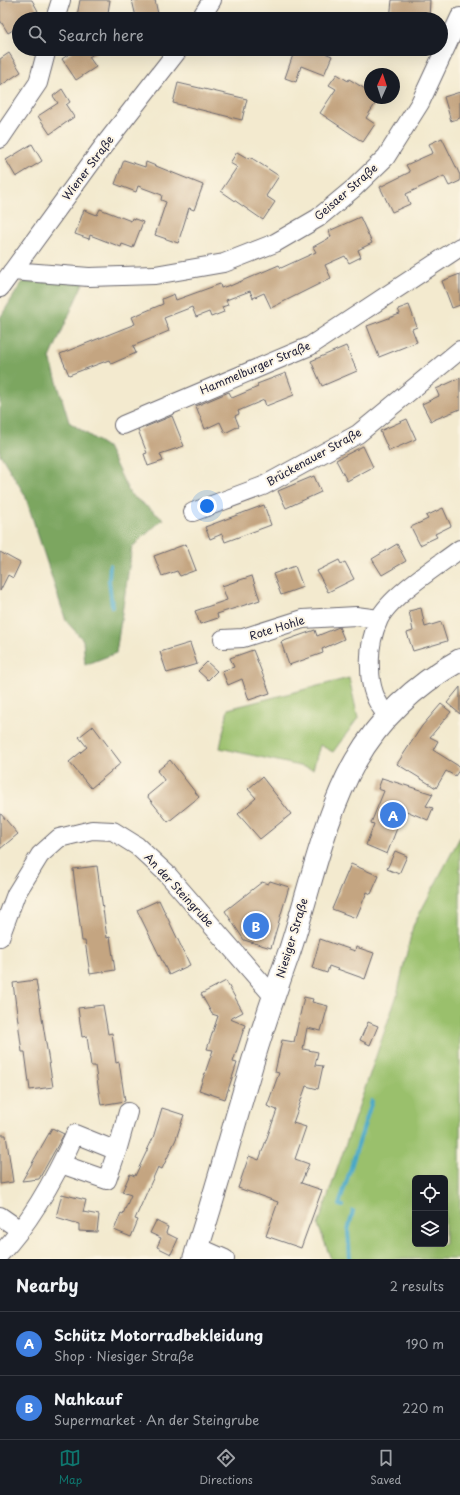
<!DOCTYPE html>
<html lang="en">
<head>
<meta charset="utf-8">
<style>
	:root { --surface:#171b24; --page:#20242c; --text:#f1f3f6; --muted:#9ea1a6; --line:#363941; --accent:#0f766e }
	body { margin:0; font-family:"Playpen Sans",sans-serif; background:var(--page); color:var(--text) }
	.controls { position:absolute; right:12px; bottom:12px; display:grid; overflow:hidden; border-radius:6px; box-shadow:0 4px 16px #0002 }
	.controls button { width:36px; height:36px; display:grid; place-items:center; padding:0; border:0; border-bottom:1px solid var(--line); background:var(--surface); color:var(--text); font:20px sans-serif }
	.compass { position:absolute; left:364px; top:68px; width:36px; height:36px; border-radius:50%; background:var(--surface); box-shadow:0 4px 16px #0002; rotate:3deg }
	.you { position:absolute; left:207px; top:506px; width:14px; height:14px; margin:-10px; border:3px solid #fff; border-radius:50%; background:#1a73e8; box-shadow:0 0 0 6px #1a73e833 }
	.badge { display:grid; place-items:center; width:26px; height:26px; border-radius:50%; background:var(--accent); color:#fff; font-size:13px; font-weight:700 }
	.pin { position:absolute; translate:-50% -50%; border:2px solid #fff; box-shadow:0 1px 4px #0006 }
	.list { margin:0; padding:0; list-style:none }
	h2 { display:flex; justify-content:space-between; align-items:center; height:52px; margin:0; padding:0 16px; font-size:17px }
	h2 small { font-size:13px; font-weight:400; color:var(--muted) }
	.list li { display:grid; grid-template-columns:26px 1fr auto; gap:12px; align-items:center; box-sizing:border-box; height:64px; padding:0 16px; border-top:1px solid var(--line) }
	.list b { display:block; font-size:15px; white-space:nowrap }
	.list p { margin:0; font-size:13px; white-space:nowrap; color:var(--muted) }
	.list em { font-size:13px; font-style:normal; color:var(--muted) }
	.icon { flex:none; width:22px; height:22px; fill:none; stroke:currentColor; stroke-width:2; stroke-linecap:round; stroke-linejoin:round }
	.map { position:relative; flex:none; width:460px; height:1259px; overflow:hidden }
	.search { position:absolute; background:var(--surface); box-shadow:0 4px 16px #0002; left:12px; right:12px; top:12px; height:44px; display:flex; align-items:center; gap:10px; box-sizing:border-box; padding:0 14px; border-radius:22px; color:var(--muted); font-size:15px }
	.sheet { height:180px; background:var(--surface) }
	nav { display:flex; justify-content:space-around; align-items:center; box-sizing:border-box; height:56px; border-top:1px solid var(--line); background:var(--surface); font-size:11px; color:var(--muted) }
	nav a { display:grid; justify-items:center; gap:2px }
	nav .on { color:var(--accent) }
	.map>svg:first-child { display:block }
	.green { fill:#9ac06c; stroke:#5e7154; fill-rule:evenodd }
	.forest { fill:#7ba660; stroke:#4e644e }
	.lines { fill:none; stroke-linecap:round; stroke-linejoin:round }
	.stream { stroke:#48a8c8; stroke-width:4 }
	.building { fill:#c4a581 }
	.minor-casing { stroke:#6b686f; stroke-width:20 }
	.major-casing { stroke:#6b686f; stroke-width:24 }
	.minor { stroke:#fff; stroke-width:18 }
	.major { stroke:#fff; stroke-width:22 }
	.labels { text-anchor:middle; stroke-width:4; stroke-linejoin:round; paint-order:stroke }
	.street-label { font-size:11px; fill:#22223b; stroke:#fcf5e5 }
</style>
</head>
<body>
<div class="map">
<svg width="460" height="1259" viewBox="0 0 460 1259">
	<rect width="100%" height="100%" fill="#fcf5e5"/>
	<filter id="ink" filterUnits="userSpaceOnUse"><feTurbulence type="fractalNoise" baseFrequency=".025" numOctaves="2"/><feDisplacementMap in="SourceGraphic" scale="8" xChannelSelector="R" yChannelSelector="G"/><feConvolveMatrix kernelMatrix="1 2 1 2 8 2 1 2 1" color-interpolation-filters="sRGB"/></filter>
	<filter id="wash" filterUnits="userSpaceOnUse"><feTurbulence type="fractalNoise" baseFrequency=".012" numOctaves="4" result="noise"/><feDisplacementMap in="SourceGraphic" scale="16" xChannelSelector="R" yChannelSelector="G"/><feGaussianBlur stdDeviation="0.9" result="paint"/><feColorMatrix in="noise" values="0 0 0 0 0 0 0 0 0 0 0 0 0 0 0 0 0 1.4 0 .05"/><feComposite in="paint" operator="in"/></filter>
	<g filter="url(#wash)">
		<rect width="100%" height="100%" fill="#f3eacf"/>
		<!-- green -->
		<path class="green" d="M349,678L358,718L333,752L320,745L313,769L220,748L228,709Z
			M460,837V1259H331L318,1225L397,995L413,926ZM415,1178H445V1244H415Z"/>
		<!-- forest -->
		<path class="forest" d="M84,281L50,358L69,422L107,447L130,494L163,519L132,547L116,653L85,665L83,640L66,621L25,495L0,454V318L22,282Z"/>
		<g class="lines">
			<!-- stream -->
			<path class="stream" d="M110,565L109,580L112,607
				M343,1206L339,1205L372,1101
				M350,1259L348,1231L353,1211"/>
		</g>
		<g id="blocks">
			<!-- building -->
			<path class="building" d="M0,0H32L38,11L24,19H19V22L16,24L18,27L8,33L0,20Z
				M80,0H110L107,19L77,16Z
				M132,0H155L159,19H148L147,15L136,17Z
				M392,0H430L429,19H390Z
				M76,49H101L89,57L96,67L76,80L62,59Z
				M295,49H315L332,56L324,75L301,66L296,82L285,78Z
				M9,53L21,72L0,86V59Z
				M337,74L348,81L349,79L370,92V98H379L366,118L375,124L363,142L320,113L336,89L329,85Z
				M178,83L247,99L242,120L173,103Z
				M62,89L70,102L66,105L74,117L50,134L38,116L58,103L53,96Z
				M460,92V118L451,121L444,97Z
				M442,138L460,175V181L449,186L444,176L406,194L410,204L392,212L380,187L410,172L406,165L433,153L429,144Z
				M32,144L42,161L16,177L6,160Z
				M237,152L249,159L250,157L279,176L266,196L275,202L263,220L221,191L237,167L230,163Z
				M124,160L145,167L146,162L203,185L194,210L189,208L178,243L155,235L166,202L161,200L162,195L138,186L136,192L115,184Z
				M100,209L131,221L132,218L143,222L133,248L122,244L121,247L90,235L89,239L75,234L84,210L97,215Z
				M360,217L372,243L358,250L361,257L349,263L345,256L325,265L331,278L271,308L264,293L253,298L250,291L226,300L228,305L222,307L224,312L211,317L209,312L196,317L192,307L164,318L169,331L133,346L136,353L111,364L109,360L69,375L60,354L135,324L132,317L163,304L162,299L174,294L176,300L220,284L221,288L230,285V286L279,265L281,268L316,252L313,247L331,237L329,231Z
				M460,274V305L452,308L442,281Z
				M409,305L417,327L412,329L417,342L379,357L367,326L400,314L398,309Z
				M346,346L357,371L322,386L311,361Z
				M286,373L294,395L266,406L264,400L238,411L239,414L235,416L239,426L225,433L220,422L205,429L196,406L229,392L232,398L258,387L257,384Z
				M460,378V409L431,421L422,404L439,396L436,389Z
				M172,416L184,446L160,454L163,461L148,466L144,454L147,453L138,430Z
				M407,419L416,439L389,451L380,431Z
				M363,446L373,467L347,481L336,460Z
				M314,476L321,492L286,508L278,491Z
				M264,505L271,525L225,542L222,534L210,539L205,527Z
				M443,508L451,526L435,534L437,537L420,545L411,527L428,519L426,516Z
				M186,544L196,570L180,576L177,571L162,576L154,556Z
				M397,544L406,561L382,575L372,559Z
				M0,552L20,563L13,578L8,575L0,591Z
				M339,560L341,564L345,562L354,579L328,592L317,571Z
				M295,566L303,587L281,595L273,574Z
				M252,576L260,600L217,614L218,618L200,624L195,611L227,600L222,586Z
				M421,608L425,627L441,622L447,641L413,651L407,633L413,631L409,611Z
				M339,627L344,639L322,649L323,653L289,665L281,642L315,630L317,636Z
				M190,643L197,664L167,673L160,652Z
				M253,650L270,693L249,700L242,679L228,685L222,671L234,667L230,658Z
				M207,662L217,671L208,680L198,671Z
				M460,687V714L447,703Z
				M441,704L451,712L430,737L438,741L433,750L460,767V769L455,776L446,771L436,788L397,764L422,726Z
				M93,726L121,763L91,788L69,762L87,747L79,737Z
				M170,760L199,797L168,822L147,796L165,781L157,771Z
				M262,777L291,814L260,839L238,814L256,798L248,789Z
				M382,778L433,794L426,806L433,808L428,820L404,810L387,854L366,845L374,824L371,823L384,791L378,789Z
				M0,813L18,834L0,849Z
				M395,851L407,856L399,874L387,869Z
				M351,864L379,876L371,894L367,892L356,918L332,909Z
				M97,866L107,938L110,937L115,970L90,974L85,941H82L73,869Z
				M270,881L289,887L271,948L244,940L225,911L262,882L268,884Z
				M159,900L190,965L169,975L137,910Z
				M320,939L355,951L356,947L374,953L365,979L329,966L327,973L312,968Z
				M36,980L53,1087L30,1090L25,1052H22L13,983Z
				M226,981L243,1012L230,1019L245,1025L233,1062L237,1063L225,1099L199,1090L213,1050L207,1049L218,1016L212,1014L201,994Z
				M304,997L313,999L312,1002L328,1006L321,1031L307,1028L303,1049L318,1052L315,1065L323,1066L318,1089L306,1086L293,1123L306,1127L295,1159L309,1164L301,1183L322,1190L301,1248L266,1236L278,1202L238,1188L249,1156L259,1160L277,1110L267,1106L279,1073L275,1072L282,1040L294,1042Z
				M103,1005L108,1034L112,1033L116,1063L119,1062L125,1101L101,1105L95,1066H91L87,1036L82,1037L78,1008Z
				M368,1022L378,1026L370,1045L360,1040Z
				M162,1108L184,1115L176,1139L162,1169L158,1167L135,1219L138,1220L131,1237L114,1230L121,1213L123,1214L131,1195L122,1192L130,1174L135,1176L153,1138Z
				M52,1128L64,1134L39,1179L22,1181Z
				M0,1135H6L13,1182L0,1184Z
				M62,1194L86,1200L83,1212L99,1215L97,1232L79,1231V1224L56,1217Z
				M156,1221L168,1227L166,1233L178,1239L171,1254L157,1247L161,1238L150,1233Z"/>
		</g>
	</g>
	<g filter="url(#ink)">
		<use href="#blocks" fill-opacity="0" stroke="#6b686f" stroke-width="1"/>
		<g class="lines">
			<defs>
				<path id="minor" d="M55,19L61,0
					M200,19L212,0
					M0,139L38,83L47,49
					M12,271L89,277L155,275L224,263L275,243L318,218L354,188L386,157L420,103L460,17
					M0,288L102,148L179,49
					M123,425L310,346L460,247
					M193,512L263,486L358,434L460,350
					M223,639L243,638L303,619L356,616L379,619
					M387,715C375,702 370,686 370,668C369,652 372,634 379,619C391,595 438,566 460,549
					M0,937L16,894L40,855L59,838L92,830L113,831L137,846L167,874L273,996
					M117,1151L128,1112
					M0,1216L20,1230
					M198,1247L225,1259
					M0,1254C32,1221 56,1176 75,1134L117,1151L107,1180L61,1164"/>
				<path id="major" d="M194,1259C214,1199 230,1138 248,1078C260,1035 275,992 290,950C329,829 336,729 460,660"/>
			</defs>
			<!-- minor casing -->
			<use href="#minor" class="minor-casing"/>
			<!-- major casing -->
			<use href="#major" class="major-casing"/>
			<!-- minor -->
			<use href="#minor" class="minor"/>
			<!-- major -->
			<use href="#major" class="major"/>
		</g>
	</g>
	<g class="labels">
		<!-- street labels -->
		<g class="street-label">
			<text transform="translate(88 168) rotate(-53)" y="4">Wiener Straße</text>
			<text transform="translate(346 192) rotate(-41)" y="4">Geisaer Straße</text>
			<text transform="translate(255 368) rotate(-23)" y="4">Hammelburger Straße</text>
			<text transform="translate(314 457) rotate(-29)" y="4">Brückenauer Straße</text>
			<text transform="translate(277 628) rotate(-17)" y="4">Rote Hohle</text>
			<text transform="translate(179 890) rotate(47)" y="4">An der Steingrube</text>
			<text transform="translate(292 938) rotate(-73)" y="4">Niesiger Straße</text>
		</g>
	</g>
</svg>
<div class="controls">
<button><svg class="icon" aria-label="locate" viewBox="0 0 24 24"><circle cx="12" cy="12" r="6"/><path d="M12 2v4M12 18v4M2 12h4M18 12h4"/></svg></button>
<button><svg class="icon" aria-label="layers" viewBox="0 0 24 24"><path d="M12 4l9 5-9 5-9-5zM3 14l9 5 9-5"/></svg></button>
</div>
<svg class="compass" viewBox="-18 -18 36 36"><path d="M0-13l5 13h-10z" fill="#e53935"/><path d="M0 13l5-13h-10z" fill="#9ea1a6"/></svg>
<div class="you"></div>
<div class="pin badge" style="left:393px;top:815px;background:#3f7fe0">A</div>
<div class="pin badge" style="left:256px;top:926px;background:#3f7fe0">B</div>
<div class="search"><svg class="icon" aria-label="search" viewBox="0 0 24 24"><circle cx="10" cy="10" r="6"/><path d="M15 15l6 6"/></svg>Search here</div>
</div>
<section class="sheet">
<h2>Nearby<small>2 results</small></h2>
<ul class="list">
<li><span class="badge" style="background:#3f7fe0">A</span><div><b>Schütz Motorradbekleidung</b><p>Shop · Niesiger Straße</p></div><em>190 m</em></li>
<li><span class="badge" style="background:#3f7fe0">B</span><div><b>Nahkauf</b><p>Supermarket · An der Steingrube</p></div><em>220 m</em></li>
</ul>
</section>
<nav>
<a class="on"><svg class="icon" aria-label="map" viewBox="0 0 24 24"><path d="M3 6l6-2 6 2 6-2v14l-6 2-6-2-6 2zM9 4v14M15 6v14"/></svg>Map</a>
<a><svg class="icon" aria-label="directions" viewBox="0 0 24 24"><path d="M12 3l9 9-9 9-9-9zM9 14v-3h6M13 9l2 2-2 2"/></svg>Directions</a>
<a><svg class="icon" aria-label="saved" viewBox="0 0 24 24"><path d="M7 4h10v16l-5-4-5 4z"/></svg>Saved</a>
</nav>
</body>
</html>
